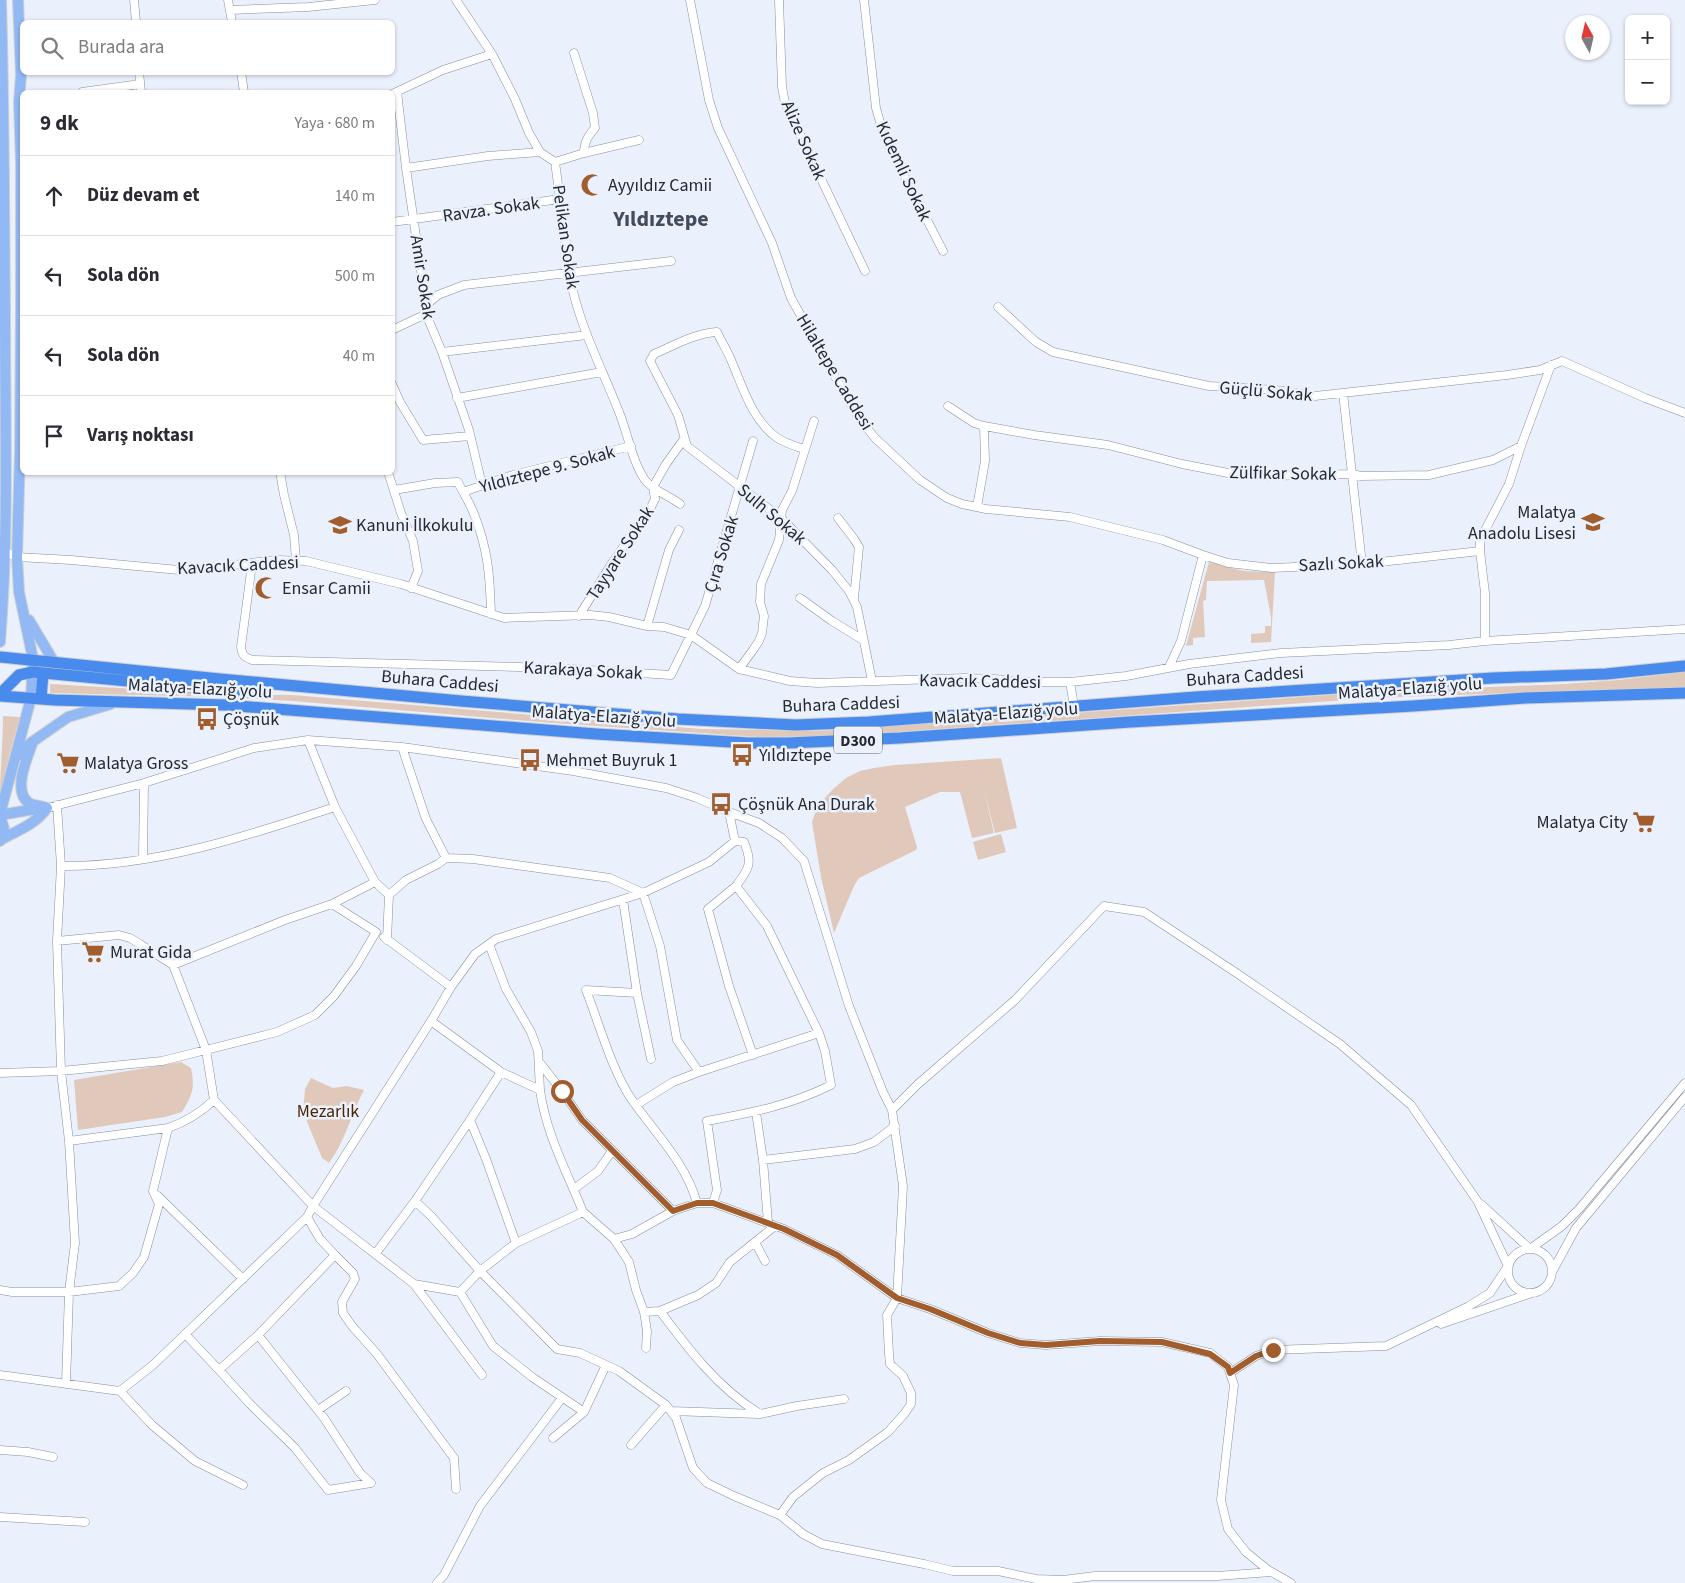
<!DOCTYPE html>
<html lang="tr">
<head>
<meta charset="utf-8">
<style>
	:root { --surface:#fff; --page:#f2f2f3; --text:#2b2b33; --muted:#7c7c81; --line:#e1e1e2 }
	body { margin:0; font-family:"Source Sans 3",sans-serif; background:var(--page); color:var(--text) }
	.controls { position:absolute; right:15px; top:15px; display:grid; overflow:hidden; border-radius:8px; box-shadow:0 1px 4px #0004 }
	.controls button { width:45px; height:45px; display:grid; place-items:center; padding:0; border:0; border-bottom:1px solid var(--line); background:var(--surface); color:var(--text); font:25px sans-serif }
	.compass { position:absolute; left:1565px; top:15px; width:45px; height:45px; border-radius:50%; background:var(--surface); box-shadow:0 1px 4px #0004; rotate:352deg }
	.stop { position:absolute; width:15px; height:15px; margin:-11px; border:4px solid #a15d2d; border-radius:50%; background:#fff }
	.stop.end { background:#a15d2d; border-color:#fff; box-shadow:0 1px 5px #0008 }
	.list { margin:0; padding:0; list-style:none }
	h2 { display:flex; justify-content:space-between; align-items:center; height:65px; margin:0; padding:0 20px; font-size:21px }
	h2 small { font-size:16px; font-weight:400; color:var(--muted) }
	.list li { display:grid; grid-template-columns:32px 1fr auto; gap:15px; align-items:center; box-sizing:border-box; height:80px; padding:0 20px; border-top:1px solid var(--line) }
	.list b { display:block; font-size:19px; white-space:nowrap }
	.list em { font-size:16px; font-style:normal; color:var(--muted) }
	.icon { flex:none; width:28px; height:28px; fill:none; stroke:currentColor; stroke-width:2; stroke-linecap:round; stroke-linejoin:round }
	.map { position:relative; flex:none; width:1685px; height:1583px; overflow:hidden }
	.search { position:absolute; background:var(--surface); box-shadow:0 1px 4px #0004; left:20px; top:20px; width:375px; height:55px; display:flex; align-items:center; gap:12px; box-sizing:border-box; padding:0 18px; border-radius:8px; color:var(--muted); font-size:19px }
	.panel { position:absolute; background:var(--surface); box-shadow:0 1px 4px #0004; left:20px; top:90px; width:375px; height:385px; border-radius:8px }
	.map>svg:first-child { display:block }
	.green { fill:#e0c8ba }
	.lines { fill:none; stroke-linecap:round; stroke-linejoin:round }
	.minor-casing { stroke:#858f9f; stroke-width:9 }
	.major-casing { stroke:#cfd0d1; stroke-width:12 }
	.highway-casing { stroke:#cfd0d1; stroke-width:13 }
	.minor { stroke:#fff; stroke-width:8 }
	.major { stroke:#92b9f4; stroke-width:10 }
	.highway { stroke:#498aed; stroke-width:11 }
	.route { stroke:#a15d2d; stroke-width:6 }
	.labels { text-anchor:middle; stroke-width:5; stroke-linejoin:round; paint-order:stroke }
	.shield { fill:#eaf1fc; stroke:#60656c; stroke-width:1 }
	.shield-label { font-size:16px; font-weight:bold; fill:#25292f }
	.street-label { font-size:18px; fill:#25292f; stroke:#eaf1fc }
	.poi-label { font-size:18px; fill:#25292f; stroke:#eaf1fc; text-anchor:start }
	.park-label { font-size:18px; fill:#4c2507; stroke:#eaf1fc }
	.district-label { font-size:22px; font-weight:bold; fill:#434c5b; stroke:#eaf1fc }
</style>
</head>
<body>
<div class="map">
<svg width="1685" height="1583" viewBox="0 0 1685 1583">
	<rect width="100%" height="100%" fill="#eaf1fc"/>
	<!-- green -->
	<path class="green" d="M1209,562L1243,571L1275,572L1271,642L1251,643V634L1265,633V626H1271V617L1264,580L1207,581L1206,600L1203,601L1205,637L1193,638V645L1186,646Z
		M1685,672V689H1619L1374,698L896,732L819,736L759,737L553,723L292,701L222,697L50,693V684L222,694L292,695L701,729L818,731L1372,692L1565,684L1618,680Z
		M3,716L20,717L9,756L0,798C0,770 3,743 3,716Z
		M1001,758L1017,828L995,833L984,790L994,833L972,838L960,792H940L905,807L917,847L916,850L859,878L854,886L834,933L821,877L812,822L817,807L833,789L846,778L860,771L874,768L895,765Z
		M1001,834L1006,852L978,860L973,842Z
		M181,1062L191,1068C195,1088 193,1094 182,1112L165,1117L78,1130L74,1080Z
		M311,1078L333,1088L347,1086L364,1090C351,1114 345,1142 329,1163L322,1158L303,1112L305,1089Z"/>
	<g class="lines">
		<defs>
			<path id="minor" d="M134,0L136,22
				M228,0L232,22
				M456,0L492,54L515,99L529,133L540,152L555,162L572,287C582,331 603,371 619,412C628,434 632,461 645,480C652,490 670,496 680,504
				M690,0L709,100L718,128L772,243L791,298L858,417L875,438L920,480L947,498L962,504L986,509L1070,517L1086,521L1163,540L1203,555L1181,641L1169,667
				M779,0L782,87L785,103L865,271
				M864,0L876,108L884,136L943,251
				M230,10L308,7L375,0
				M139,72L141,92
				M241,72L244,92
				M82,92L140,84
				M397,92L406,168L423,284L426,314L442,352L469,430L482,485
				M392,94L443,70L492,54
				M584,153L639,140
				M555,162L584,153C584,142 588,136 595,128L593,113L574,53
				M406,168L488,156L540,152
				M392,222L560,199
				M425,306L438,295L464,285L671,261
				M998,307L1036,342L1053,352L1209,386L1276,390L1315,396L1507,375L1540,370L1562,361L1645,398L1685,413
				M392,330L426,314
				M442,352L587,335
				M392,384L400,402L423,440L470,436
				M1343,393L1362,564
				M457,398L602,372
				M948,406L974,423L984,426
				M804,449C795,446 784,443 776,437C751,418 743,387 731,360C727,350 721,341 717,332C695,333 673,346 654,354L650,361L678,415L687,446L782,519L832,570L849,591L857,607L872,681
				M280,472L284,495L294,535L296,560
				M388,472L401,513L413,541L418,571L411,588
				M394,490L435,483L458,482C463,493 470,503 474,514C488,549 490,576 491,614
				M463,492L513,475L631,446
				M977,507L985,461L984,426L1034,435L1108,445L1182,464L1228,473L1271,476L1352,474L1361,476L1429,475L1493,460L1521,446
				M838,518L854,539L859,547L854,598
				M1,550L17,557L71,560L179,570L198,569L276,560L306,561L401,584L504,618L590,615L609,617L647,626L664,627L691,635L739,669L790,681L817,683L966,678L994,679L1026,682H1070L1126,676L1189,664L1281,653L1449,645L1485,641V593L1480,551V540L1509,484L1521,446L1551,365
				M1203,555L1228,563L1272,568L1362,564L1480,551
				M252,564L241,647C242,655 244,657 252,660L556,668L671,675L705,606L753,441
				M800,598L832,621L863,640
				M579,616L612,563L650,509L655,499L653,487L666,464L684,439
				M647,626L669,550L679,530
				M1485,641L1685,629
				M739,669L753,650L759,641L762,633L764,616L760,602L761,584L779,540L782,510L792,491L814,421
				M1070,682L1074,706
				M402,747L426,819L446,858L473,859L610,878L643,893L660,946L677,1040L699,1072L673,1082L636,1105
				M57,805L61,866L57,941L61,1071L69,1141L75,1243L69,1292L66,1384
				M729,812L759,823L782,838L804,861L849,1006L883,1092L892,1110L918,1084L1015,1000L1104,906L1144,912L1238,974L1340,1044L1411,1105L1478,1202L1508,1266L1490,1293L1469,1306L1386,1346L1273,1350L1256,1356L1230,1373
				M735,841L744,842C753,863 749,869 736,886L767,926L819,1033
				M143,858L144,783
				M61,866C155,867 247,836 335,807
				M375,882L389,895
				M736,886L708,909L729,986L753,1055
				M623,900L637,993L586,990C599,1023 612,1071 632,1100C655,1133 686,1163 697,1203
				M384,937L451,987
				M387,940L389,895L406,880L438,864L446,858
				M57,941L119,935L130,938L140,944L173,965L206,1050L214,1100L313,1206L414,1284L482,1375
				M489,944L506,989L531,1032L538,1051L540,1090L501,1072
				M173,965L285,920L332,904
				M637,993L651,1059
				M431,1021L501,1072L470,1120L486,1159L516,1243
				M540,1063L562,1091L582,1120L673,1211
				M699,1072L819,1033L825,1051L831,1085C791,1105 751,1113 707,1121L717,1190L713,1203
				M0,1073L61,1071L162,1061L277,1032L315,1015L334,996L356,966L376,932L332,904L375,882L335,807L308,740
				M540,1090C546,1134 567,1172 583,1212
				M756,1112L763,1160L768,1223
				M69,1141L168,1128
				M763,1160L855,1149L874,1142L895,1126
				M574,1189L598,1171L612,1151
				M158,1196L243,1279
				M415,1201L470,1120
				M1482,1205L1530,1249L1562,1226L1579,1209L1685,1083
				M614,1239L629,1262L636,1290L644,1312L660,1311C689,1350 718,1388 760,1414L797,1406L844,1399
				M755,1242L765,1261
				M1508 1271a22 22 0 1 1 44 0a22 22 0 1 1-44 0Z
				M376,1253L415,1201L431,1216L480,1271L557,1349L580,1353L619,1371L666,1405L676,1418L693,1468L707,1483L734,1496L780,1515L793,1497L823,1473L849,1460L888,1432L905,1413L911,1404V1393L903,1376L890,1364L889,1354L887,1315L897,1298L903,1186L892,1110
				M335,1255L353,1273L355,1279L342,1302L343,1313L352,1326L377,1354L454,1458L456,1489
				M1552,1272L1576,1228L1685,1097
				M414,1284L460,1292L480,1271L516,1243L583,1212L614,1239L632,1234L673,1211L697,1203H713L784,1229L837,1255L897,1298L930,1309L988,1333L1020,1343L1046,1345L1100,1341L1162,1342L1210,1353L1228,1367L1234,1385L1221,1500L1228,1529L1246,1552L1268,1570L1291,1583
				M0,1290L12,1292H69L119,1286L133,1273L144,1257L159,1204L153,1191L168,1128C186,1122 200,1113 214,1100
				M460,1292L493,1346L532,1377L584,1412
				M660,1311L698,1295L716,1283L730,1262L775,1226
				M644,1312L647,1331L646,1348
				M1441,1324L1532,1293
				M185,1334L219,1370L258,1335L335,1255L320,1239L307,1217
				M219,1370L250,1404L295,1448L328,1490L371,1483L360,1473L324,1418L258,1335
				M0,1375L120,1391L153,1365L307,1217L313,1206L431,1021L451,987L475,954L496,939L643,893L709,862L735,841L729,812L697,798L666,788L573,771L402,747L308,740L254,748L144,783L47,808
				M120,1391L152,1425L195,1461L243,1485
				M318,1410L346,1391
				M671,1411L758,1414
				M553,1438L584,1412L606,1365
				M631,1445L666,1405
				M0,1450L28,1452L53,1457
				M780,1515L803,1534L822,1544L924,1564L953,1571H998L1036,1579L1063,1580L1095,1576H1217L1271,1572
				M0,1517L85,1522
				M437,1583L444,1575L480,1506L562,1398"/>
			<path id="major" d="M29,620L54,662
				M0,642C9,531 5,421 5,310C4,206 4,103 1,0
				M32,744C27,758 11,794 31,804C36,806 42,806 47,808
				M16,757L32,742L68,717L111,704
				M0,814L31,698L33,659L19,592L17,557L20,451L21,309V163L19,102L21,75L18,0
				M0,818L6,814L41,808
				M0,820C6,827 4,833 0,841
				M0,840C17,831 36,824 47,808"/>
			<path id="highway" d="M0,657L220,679L461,701L678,719L796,725L869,722L1196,697L1493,678L1606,674L1685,666
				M0,694L19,675L33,672L233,691L255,686
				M0,696L55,700L225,705L596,734L748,743H788L900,738L1130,722L1413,706L1525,698L1685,693
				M41,699L43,673"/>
		</defs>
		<!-- minor casing -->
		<use href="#minor" class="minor-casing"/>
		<!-- major casing -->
		<use href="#major" class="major-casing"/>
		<!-- highway casing -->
		<use href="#highway" class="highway-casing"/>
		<!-- minor -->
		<use href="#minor" class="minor"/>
		<!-- major -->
		<use href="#major" class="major"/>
		<!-- highway -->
		<use href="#highway" class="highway"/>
	</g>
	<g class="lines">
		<!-- route -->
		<path class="route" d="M562,1091L582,1120L673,1211L697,1203H713L784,1229L837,1255L897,1298L930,1309L988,1333L1020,1343L1046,1345L1100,1341L1162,1342L1210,1354L1228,1367L1230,1373L1256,1356L1273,1350"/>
	</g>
	<!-- icons -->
	<defs>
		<symbol id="mosque-bare" viewBox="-9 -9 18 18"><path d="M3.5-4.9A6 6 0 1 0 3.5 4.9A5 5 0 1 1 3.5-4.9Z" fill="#a15d2d" stroke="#eaf1fc" stroke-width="2.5" paint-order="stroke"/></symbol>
		<symbol id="school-bare" viewBox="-9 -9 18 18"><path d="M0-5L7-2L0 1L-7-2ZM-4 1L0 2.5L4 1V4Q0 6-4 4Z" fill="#a15d2d" stroke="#eaf1fc" stroke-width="2.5" paint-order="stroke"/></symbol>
		<symbol id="bus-bare" viewBox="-9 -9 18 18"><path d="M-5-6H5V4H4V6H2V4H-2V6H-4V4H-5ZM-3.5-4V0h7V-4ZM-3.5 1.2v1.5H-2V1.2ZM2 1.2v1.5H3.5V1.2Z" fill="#a15d2d" stroke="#eaf1fc" stroke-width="2.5" paint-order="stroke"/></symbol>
		<symbol id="supermarket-bare" viewBox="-9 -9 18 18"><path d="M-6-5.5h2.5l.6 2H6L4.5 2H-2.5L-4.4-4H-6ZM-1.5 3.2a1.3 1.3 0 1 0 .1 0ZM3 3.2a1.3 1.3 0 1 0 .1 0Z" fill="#a15d2d" stroke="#eaf1fc" stroke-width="2.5" paint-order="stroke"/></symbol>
	</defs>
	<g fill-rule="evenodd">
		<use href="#mosque-bare" x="576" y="169" width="32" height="32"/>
		<use href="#school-bare" x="1577" y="506" width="32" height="32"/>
		<use href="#school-bare" x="324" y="509" width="32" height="32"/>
		<use href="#mosque-bare" x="250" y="572" width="32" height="32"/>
		<use href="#bus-bare" x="191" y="703" width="32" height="32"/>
		<use href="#bus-bare" x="726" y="739" width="32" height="32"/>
		<use href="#bus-bare" x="514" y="744" width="32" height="32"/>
		<use href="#supermarket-bare" x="52" y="747" width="32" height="32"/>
		<use href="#bus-bare" x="705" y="788" width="32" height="32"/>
		<use href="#supermarket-bare" x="1628" y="806" width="32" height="32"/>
		<use href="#supermarket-bare" x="77" y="936" width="32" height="32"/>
	</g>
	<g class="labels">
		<!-- shield labels -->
		<rect class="shield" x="834" y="726.5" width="48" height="27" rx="4"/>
		<g class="shield-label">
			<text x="858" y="746">D300</text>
		</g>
		<!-- street labels -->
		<g class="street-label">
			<text transform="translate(804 140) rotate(66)" y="6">Alize Sokak</text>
			<text transform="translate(904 171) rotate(65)" y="6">Kıdemli Sokak</text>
			<text transform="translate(491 209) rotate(-8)" y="6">Ravza. Sokak</text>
			<text transform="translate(566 237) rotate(82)" y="6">Pelikan Sokak</text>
			<text transform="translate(423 277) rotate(81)" y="6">Amir Sokak</text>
			<text transform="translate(835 372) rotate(59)" y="6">Hilaltepe Caddesi</text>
			<text transform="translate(1266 391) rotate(5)" y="6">Güçlü Sokak</text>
			<text transform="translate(547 469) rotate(-15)" y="6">Yıldıztepe 9. Sokak</text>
			<text transform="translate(1283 473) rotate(1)" y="6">Zülfikar Sokak</text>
			<text transform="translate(772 514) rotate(40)" y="6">Sulh Sokak</text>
			<text transform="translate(620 553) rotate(-57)" y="6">Tayyare Sokak</text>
			<text transform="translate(721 554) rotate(-73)" y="6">Çıra Sokak</text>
			<text transform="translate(1341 563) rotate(-3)" y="6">Sazlı Sokak</text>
			<text transform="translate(238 565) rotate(-3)" y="6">Kavacık Caddesi</text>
			<text transform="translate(583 670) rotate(3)" y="6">Karakaya Sokak</text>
			<text transform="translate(1245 676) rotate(-4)" y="6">Buhara Caddesi</text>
			<text transform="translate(440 681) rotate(5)" y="6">Buhara Caddesi</text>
			<text transform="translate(980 681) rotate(1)" y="6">Kavacık Caddesi</text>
			<text transform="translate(200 688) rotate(3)" y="6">Malatya-Elazığ yolu</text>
			<text transform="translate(1410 688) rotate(-4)" y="6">Malatya-Elazığ yolu</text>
			<text transform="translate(841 704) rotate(-2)" y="6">Buhara Caddesi</text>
			<text transform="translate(1006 713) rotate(-4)" y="6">Malatya-Elazığ yolu</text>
			<text transform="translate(604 716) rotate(4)" y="6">Malatya-Elazığ yolu</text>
		</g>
		<!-- poi labels -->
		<g class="poi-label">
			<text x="608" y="191">Ayyıldız Camii</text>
			<text x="1576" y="518" text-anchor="end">Malatya<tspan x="1576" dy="21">Anadolu Lisesi</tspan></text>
			<text x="356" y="531">Kanuni İlkokulu</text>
			<text x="282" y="594">Ensar Camii</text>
			<text x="223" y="725">Çöşnük</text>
			<text x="759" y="761">Yıldıztepe</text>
			<text x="546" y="766">Mehmet Buyruk 1</text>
			<text x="84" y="769">Malatya Gross</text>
			<text x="738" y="810">Çöşnük Ana Durak</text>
			<text x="1628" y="828" text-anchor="end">Malatya City</text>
			<text x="110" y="958">Murat Gida</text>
		</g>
		<!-- park labels -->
		<g class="park-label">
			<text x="328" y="1117">Mezarlık</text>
		</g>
		<!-- district labels -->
		<g class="district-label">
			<text x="661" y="226">Yıldıztepe</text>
		</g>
	</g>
</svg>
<div class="controls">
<button>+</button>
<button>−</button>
</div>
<svg class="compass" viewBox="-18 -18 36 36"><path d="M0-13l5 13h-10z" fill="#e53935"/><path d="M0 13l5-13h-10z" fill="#7c7c81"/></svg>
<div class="stop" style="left:562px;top:1091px"></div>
<div class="stop end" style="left:1273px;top:1350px"></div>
<div class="search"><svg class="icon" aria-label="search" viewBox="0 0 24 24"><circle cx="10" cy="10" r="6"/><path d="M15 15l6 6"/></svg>Burada ara</div>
<section class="panel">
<h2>9 dk<small>Yaya · 680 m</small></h2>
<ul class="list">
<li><svg class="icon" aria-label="ahead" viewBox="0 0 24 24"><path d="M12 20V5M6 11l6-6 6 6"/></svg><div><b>Düz devam et</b></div><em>140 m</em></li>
<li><svg class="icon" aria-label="left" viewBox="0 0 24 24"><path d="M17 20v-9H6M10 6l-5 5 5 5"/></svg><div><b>Sola dön</b></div><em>500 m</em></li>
<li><svg class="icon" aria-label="left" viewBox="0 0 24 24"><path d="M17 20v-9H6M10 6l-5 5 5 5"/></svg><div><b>Sola dön</b></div><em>40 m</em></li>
<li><svg class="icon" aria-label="arrive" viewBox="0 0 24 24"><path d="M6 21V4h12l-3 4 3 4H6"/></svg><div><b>Varış noktası</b></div></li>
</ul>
</section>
</div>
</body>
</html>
